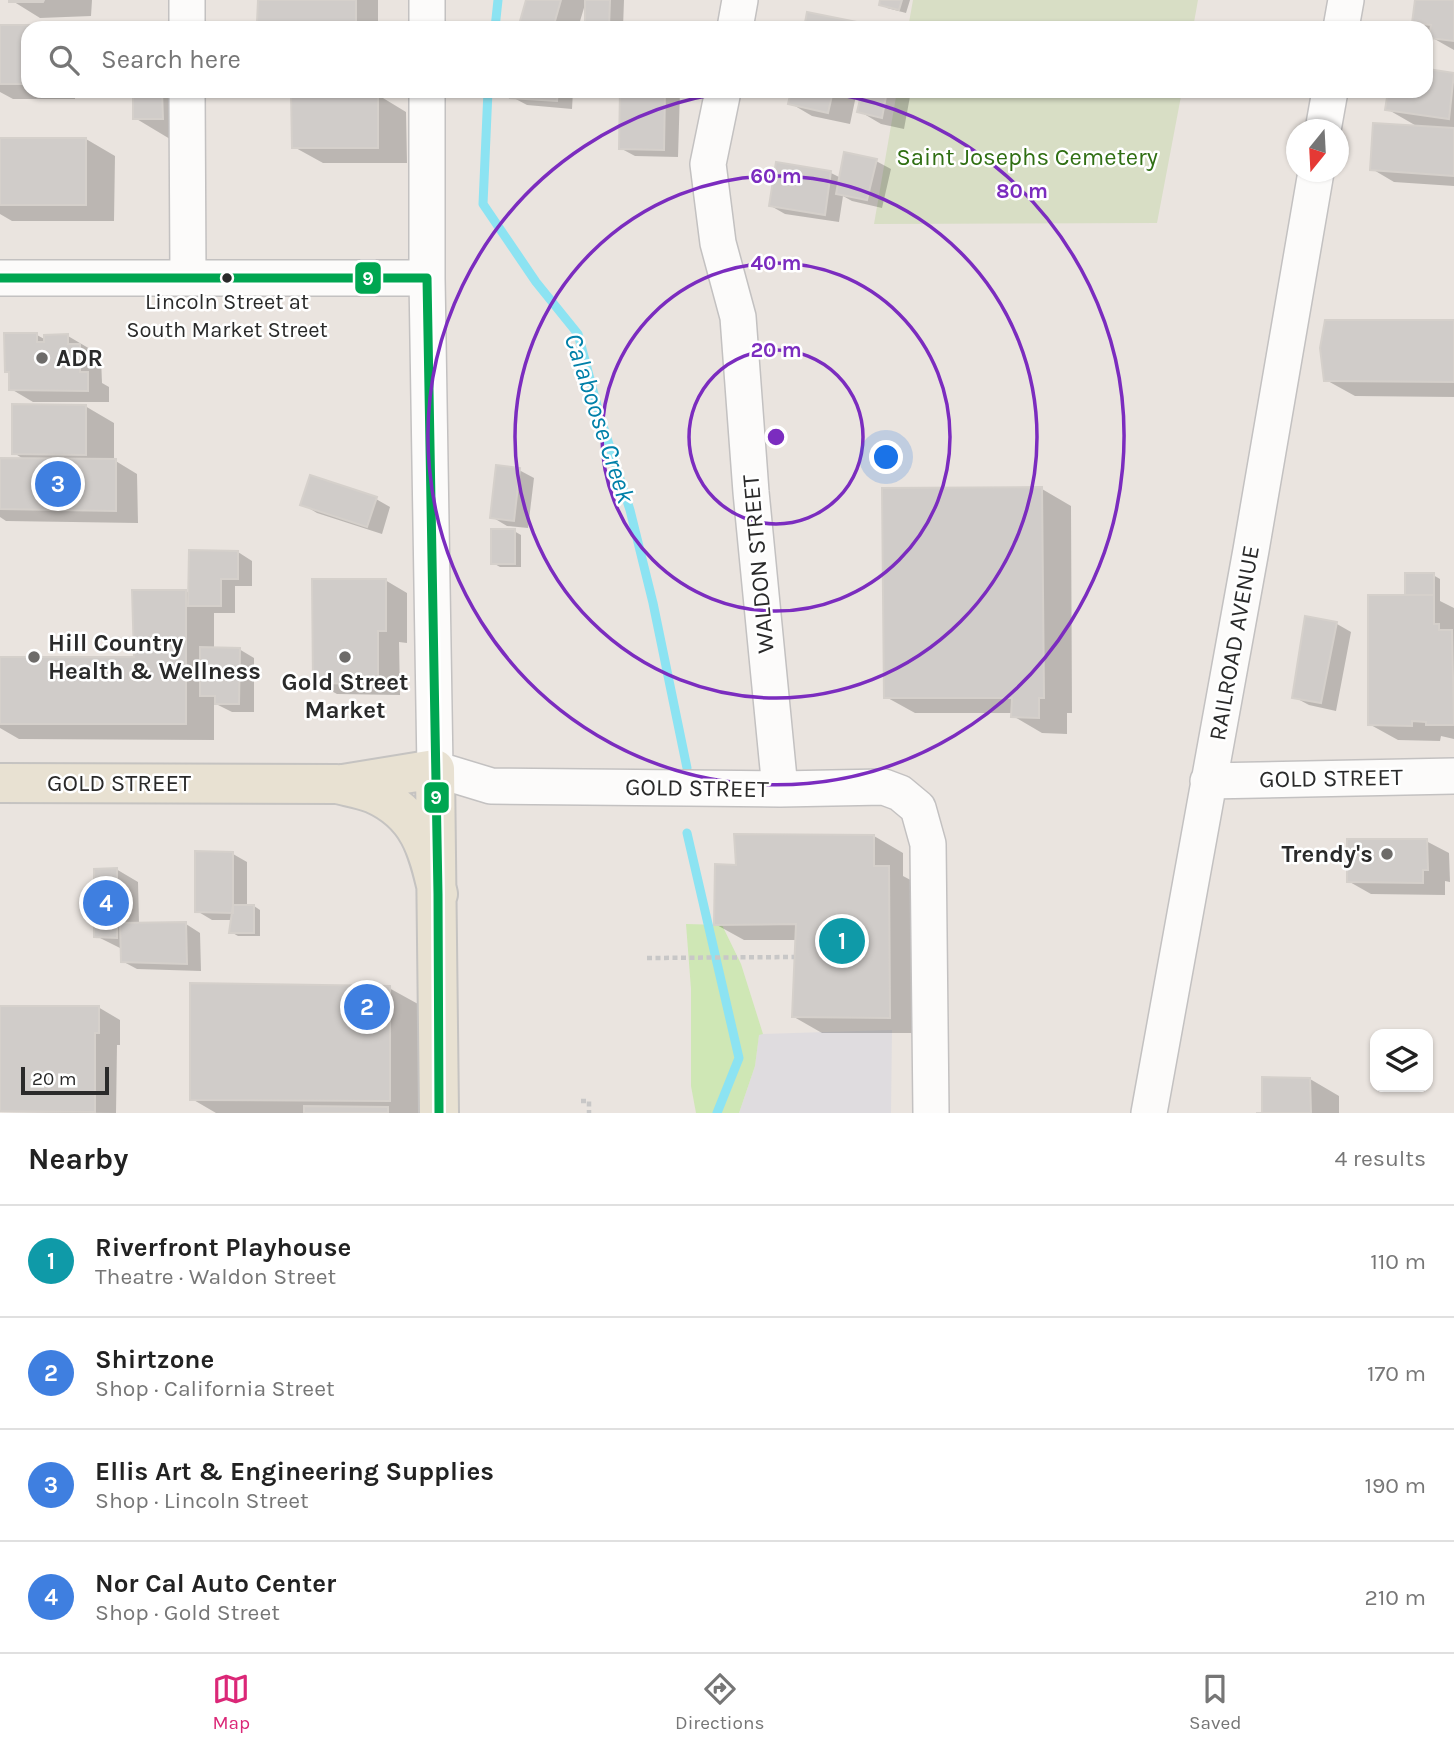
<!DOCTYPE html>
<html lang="en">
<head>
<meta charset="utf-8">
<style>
	:root { --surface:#fff; --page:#f2f2f2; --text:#222; --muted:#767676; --line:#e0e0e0; --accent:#db2777 }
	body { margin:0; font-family:Karla,sans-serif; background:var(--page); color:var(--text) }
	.controls { position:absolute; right:21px; bottom:21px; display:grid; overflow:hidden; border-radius:14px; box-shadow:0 2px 5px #0004 }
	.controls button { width:63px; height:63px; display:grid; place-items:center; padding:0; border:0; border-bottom:2px solid var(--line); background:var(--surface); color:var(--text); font:35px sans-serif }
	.compass { position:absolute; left:1286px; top:119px; width:63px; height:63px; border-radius:50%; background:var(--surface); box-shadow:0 2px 5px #0004; rotate:198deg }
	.scale { position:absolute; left:21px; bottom:18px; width:88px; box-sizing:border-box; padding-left:7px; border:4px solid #2a2a2a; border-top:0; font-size:19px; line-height:24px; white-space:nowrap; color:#2a2a2a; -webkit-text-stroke:5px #fff; paint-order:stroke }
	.you { position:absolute; left:887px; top:458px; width:24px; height:24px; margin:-18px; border:5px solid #fff; border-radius:50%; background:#1a73e8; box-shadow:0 0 0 10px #1a73e833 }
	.badge { display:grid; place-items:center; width:46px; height:46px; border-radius:50%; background:var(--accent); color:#fff; font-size:23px; font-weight:700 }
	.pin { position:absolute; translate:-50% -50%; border:4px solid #fff; box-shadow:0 2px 7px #0006 }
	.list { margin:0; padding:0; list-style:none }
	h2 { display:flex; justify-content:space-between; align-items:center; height:91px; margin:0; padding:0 28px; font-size:30px }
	h2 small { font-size:23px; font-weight:400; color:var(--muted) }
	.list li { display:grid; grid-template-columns:46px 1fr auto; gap:21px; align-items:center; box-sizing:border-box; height:112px; padding:0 28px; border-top:2px solid var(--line) }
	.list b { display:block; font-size:26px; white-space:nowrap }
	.list p { margin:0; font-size:23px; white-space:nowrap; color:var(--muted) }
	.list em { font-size:23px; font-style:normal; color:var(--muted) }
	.icon { flex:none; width:38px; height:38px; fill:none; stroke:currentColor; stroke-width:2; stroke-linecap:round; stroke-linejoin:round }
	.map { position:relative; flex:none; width:1454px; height:1113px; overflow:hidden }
	.search { position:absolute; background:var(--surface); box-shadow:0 2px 5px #0004; left:21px; right:21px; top:21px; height:77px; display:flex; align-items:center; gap:18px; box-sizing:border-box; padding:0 24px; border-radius:21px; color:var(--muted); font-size:26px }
	.sheet { height:539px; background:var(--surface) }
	nav { display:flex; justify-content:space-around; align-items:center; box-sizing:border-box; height:98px; border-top:2px solid var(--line); background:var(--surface); font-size:19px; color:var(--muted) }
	nav a { display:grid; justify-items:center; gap:4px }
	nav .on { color:var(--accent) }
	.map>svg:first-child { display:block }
	.industrial { fill:#dfdcdf }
	.green { fill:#cfe7b5 }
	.cemetery { fill:#d8dec5 }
	.shadow { fill:#0003 }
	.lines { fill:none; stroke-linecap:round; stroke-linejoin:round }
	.stream { stroke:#8ce3f2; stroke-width:9 }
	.building { fill:#d0ccc9; stroke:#d5d0cb; stroke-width:2 }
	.minor-casing { stroke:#c3c1c1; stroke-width:38 }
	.major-casing { stroke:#c5c3c1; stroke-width:42 }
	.path { stroke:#c8c7c7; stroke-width:4.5; stroke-dasharray:5 3.5; stroke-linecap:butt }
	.minor { stroke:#fcfbfa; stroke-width:35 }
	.major { stroke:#e8e1d2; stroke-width:38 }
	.bus-1-casing { stroke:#fff; stroke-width:14 }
	.bus-1 { stroke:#00a651; stroke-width:9 }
	.ring { fill:none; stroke:#7b2cbf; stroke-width:3.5 }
	.bus-dot { fill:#2a2a2a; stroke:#fff; stroke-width:2.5 }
	.poi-dot { fill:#6d6b69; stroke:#fff; stroke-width:2.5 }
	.labels { text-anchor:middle; stroke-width:5; stroke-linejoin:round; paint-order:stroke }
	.bus-label { font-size:22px; fill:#2a2a2a; stroke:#fff }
	.park-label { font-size:24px; fill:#306f13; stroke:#fff }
	.poi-label { font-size:24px; font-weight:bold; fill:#2a2a2a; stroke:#fff; text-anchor:start }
	.street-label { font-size:24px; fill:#2a2a2a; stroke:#fff }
	.water-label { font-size:26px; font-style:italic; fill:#0080a9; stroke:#fff }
	.centre { fill:#7b2cbf; stroke:#fff; stroke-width:3.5 }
	.ring-label { font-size:21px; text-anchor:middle; font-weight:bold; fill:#7b2cbf; stroke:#fff; stroke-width:5; stroke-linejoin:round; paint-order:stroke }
	.line-badge { stroke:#fff; stroke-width:2.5 }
	.badge-label { font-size:19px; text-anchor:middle; font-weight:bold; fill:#fff }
</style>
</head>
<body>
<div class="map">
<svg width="1454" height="1113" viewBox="0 0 1454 1113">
	<rect width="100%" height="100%" fill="#eae4df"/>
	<!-- industrial -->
	<path class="industrial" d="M892,1030L891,1113H739L755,1066L759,1034Z"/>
	<!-- green -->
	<path class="green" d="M686,924L722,925L741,964L763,1034L759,1035L755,1066L739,1113H696L691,1086V989Z"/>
	<!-- cemetery -->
	<path class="cemetery" d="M913,0H1198L1193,28H908Z
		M897,91H1182L1157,223L874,224Z"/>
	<!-- shadow -->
	<path class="shadow" d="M11,0H92L91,16L40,18Z
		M260,0H378V28H269L259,22Z
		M528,0H624L623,28H586V1L578,28H520Z
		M882,0H910L906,13L887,8L881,4Z
		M1417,0H1454V50L1431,37L1432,32L1414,22Z
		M0,27L47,28H28V91H75V99H13L0,92Z
		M1426,69L1454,75V186L1394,182L1372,169L1420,128L1387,109L1389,91H1426Z
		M135,91H202L175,142L135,118Z
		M512,91H573L572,109L527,105L512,97Z
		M621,91H680L678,157L635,156L620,148Z
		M793,91H857L850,124L812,116L790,103Z
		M863,91H911L904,129L881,124L859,111Z
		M378,95L406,112L407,163H323L294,147Z
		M0,139H86L115,156L114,221H12L0,214Z
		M876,161L891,169L882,208L852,201L843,196L839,222L785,214L771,206L777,164L831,173L841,178Z
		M1454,323V397L1355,396L1326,380Z
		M6,335H37L46,340L68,336L90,349V352L101,358L102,383L109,387V402H33L11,389L10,373L7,371Z
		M85,406L114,423V460L137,474L138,523L6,521L0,517V460H25L14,453Z
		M519,470L534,478L528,528L507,526L492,517Z
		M1042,489L1071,506L1072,713H1067V734L1042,733L1013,716V713H915L886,697Z
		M376,499L390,507L382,534L317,513L302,504Z
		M514,531L521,535V567H500L493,563Z
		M238,552L252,561V586H235V613H214V649H239L254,658V712H232L214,703V740L19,739L0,728V658L136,659L186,591L190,594Z
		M1433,575L1440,579V601L1454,608V739L1441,736L1440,741L1398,740L1369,724L1412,597Z
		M385,580L407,593V643L399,642L400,695L337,694L315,682Z
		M1306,618L1337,624L1351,632L1336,711L1309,705L1294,697Z
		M874,836L903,853V876L918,884V1033H822L794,1017L797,940H744L715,924L737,867Z
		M1426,841L1449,853L1450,882L1445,881V895L1371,894L1348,881Z
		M233,854L247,862V907L254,906L260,910V936H238L231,932L232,920H212L197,911Z
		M116,869L138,882L139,924H186L200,933L201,971L137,969L122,961V949L96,936Z
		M389,988L418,1004V1113H216L192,1099Z
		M0,1007H98L120,1020V1045H117L116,1113L0,1112Z
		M1310,1079L1339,1096V1113H1263Z"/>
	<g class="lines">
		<!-- stream -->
		<path class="stream" d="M495,28L498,0
			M488,91L483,204L536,282L578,334L599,413L630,510L653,603L687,768
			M687,833L739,1058L717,1113"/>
	</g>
	<!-- building -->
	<path class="building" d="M9,0H44L43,2H9Z
		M258,0H356V25L257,23Z
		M526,0H561L553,28H518Z
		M585,0H610L609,28H585Z
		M880,0H902L899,10L879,5Z
		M1415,0H1454V41L1429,38L1431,25L1412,23Z
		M807,12L862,23L861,28H804Z
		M0,25H46V28H28V84H0Z
		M1426,66L1428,69L1454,73L1449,119L1385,110L1388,91H1426Z
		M133,91H162L163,119H133Z
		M511,91H558L557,101L510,98Z
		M620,91H665L664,150L619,149Z
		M791,91H833L828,113L788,104Z
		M862,91H887L882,118L857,112Z
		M291,92L378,93V148H292Z
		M1373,123L1454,128V176L1370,170Z
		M0,138H86V205H0Z
		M844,152L877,159L867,200L836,194Z
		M776,162L831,171L825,215L769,206Z
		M1325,320H1454V382L1324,381L1320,348Z
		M4,333H37V342H44V335L68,334V344H80V372H88V391L9,390V372H5Z
		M12,404L86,405V455L12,454Z
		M0,458L116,459V511L0,509Z
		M496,465L520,468L514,521L490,518Z
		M310,475L377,497L367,527L300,505Z
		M1042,487L1044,698H1039V718L1011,717L1012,698H884L882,488Z
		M491,529H515V564H491Z
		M189,550L238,551V579H221V606H188Z
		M1405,573H1434V595H1405Z
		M312,579H386V631H378V684L313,683Z
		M132,590H186V724H0V657H134Z
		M1368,595H1434V624H1439V630H1452L1454,725H1426V722L1412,721V726L1368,725Z
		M1305,616L1337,622L1321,703L1292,698Z
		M200,647L240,648L239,704H215V696H200Z
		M734,834L874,835V866H889L890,1018L792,1017L796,924L714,925L715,864L736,865Z
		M1347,839H1427L1428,870H1423V883L1347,882Z
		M195,851L233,852V913L195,912Z
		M117,868V938L94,937V869Z
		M233,905H254V933H229Z
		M186,922L187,964L121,962L120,923Z
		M190,983L390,986V1101L190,1100Z
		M0,1006H99V1033H95V1112L0,1111Z
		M1262,1077L1310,1078L1311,1113H1256H1262Z
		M304,1106L388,1107V1113H304Z"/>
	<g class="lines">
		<defs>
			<path id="minor" d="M187,0V28
				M427,0V28
				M735,28L740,0
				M1341,28L1346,0
				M187,91L188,276
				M427,91V278L435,769L491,786L780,789L884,787L900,793L918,808L928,844L931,1113
				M723,91L708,164L718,243L738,317L751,492L780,789
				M1323,130L1330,91
				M0,278H427
				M1208,781L1454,776
				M1149,1113L1251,550L1316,172"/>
			<path id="major" d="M0,783L337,784C349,787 363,789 374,794C419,814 428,849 438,894
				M343,784L435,769L439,1113"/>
		</defs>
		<!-- minor casing -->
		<use href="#minor" class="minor-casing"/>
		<!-- major casing -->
		<use href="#major" class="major-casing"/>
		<!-- path -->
		<path class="path" d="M647,958L794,957
			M581,1101H589V1113"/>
		<!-- minor -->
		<use href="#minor" class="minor"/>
		<!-- major -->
		<use href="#major" class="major"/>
		<defs>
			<path id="bus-1" d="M0,278H427L438,894L439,1113"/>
		</defs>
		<!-- bus-1 casing -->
		<use href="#bus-1" class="bus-1-casing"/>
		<!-- bus-1 -->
		<use href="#bus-1" class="bus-1"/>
	</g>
	<!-- distance rings -->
	<g class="ring">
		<circle cx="776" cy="437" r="87"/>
		<circle cx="776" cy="437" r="174"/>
		<circle cx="776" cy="437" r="261"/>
		<path d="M815 91A348 348 0 1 1 737 91"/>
	</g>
	<!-- markers -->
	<circle class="bus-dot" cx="227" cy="278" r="6"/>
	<g class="poi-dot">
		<circle cx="42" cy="358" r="7"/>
		<circle cx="34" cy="657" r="7"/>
		<circle cx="345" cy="657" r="7"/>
		<circle cx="1387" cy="854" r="7"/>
	</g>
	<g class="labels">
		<!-- bus labels -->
		<g class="bus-label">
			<text x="227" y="309">Lincoln Street at<tspan x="227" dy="28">South Market Street</tspan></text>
		</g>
		<!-- park labels -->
		<g class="park-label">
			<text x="1027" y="165">Saint Josephs Cemetery</text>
		</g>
		<!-- poi labels -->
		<g class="poi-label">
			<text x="56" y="366">ADR</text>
			<text x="48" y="651">Hill Country<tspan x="48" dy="28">Health &amp; Wellness</tspan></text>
			<text x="345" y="690" text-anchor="middle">Gold Street<tspan x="345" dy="28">Market</tspan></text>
			<text x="1373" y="862" text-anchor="end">Trendy's</text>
		</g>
		<!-- street labels -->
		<g class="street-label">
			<text transform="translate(758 564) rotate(-95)" y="8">WALDON STREET</text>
			<text transform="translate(1234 643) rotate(-80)" y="8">RAILROAD AVENUE</text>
			<text transform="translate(1331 778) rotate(-1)" y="8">GOLD STREET</text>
			<text x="119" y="791">GOLD STREET</text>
			<text transform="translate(697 788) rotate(1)" y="8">GOLD STREET</text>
		</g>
		<!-- water labels -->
		<g class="water-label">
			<text transform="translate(600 418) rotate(72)" y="9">Calaboose Creek</text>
		</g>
	</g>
	<circle cx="776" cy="437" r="10" class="centre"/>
	<g class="ring-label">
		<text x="776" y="183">60 m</text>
		<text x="1022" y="198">80 m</text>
		<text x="776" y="270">40 m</text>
		<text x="776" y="357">20 m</text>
	</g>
	<g class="line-badge">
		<rect x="354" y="261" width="28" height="34" rx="7" fill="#00a651"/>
		<rect x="423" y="781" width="27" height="33" rx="7" fill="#00a651"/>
	</g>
	<g class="badge-label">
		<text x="368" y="285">9</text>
		<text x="436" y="804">9</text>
	</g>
</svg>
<div class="controls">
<button><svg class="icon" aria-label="layers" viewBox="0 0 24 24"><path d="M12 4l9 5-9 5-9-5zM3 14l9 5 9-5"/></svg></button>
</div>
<svg class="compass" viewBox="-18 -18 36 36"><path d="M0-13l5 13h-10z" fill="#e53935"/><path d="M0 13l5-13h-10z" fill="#767676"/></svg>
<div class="scale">20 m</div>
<div class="you"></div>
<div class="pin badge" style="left:842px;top:941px;background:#0f9aa8">1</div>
<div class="pin badge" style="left:367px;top:1007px;background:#3f7fe0">2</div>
<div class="pin badge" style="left:58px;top:484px;background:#3f7fe0">3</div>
<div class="pin badge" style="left:106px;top:903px;background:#3f7fe0">4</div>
<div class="search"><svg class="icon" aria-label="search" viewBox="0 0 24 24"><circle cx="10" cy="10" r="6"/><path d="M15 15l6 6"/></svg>Search here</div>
</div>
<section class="sheet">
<h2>Nearby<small>4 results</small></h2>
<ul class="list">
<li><span class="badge" style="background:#0f9aa8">1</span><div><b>Riverfront Playhouse</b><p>Theatre · Waldon Street</p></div><em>110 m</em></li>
<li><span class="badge" style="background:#3f7fe0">2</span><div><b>Shirtzone</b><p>Shop · California Street</p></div><em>170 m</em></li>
<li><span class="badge" style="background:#3f7fe0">3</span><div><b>Ellis Art &amp; Engineering Supplies</b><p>Shop · Lincoln Street</p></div><em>190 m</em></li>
<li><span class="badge" style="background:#3f7fe0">4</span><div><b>Nor Cal Auto Center</b><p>Shop · Gold Street</p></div><em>210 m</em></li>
</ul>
</section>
<nav>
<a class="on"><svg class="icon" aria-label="map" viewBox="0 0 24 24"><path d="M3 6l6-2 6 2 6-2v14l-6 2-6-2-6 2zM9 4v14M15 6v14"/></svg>Map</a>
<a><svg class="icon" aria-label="directions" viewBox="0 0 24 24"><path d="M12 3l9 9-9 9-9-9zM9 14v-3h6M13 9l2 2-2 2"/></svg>Directions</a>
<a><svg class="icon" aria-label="saved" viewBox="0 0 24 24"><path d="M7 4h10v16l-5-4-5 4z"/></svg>Saved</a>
</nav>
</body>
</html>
